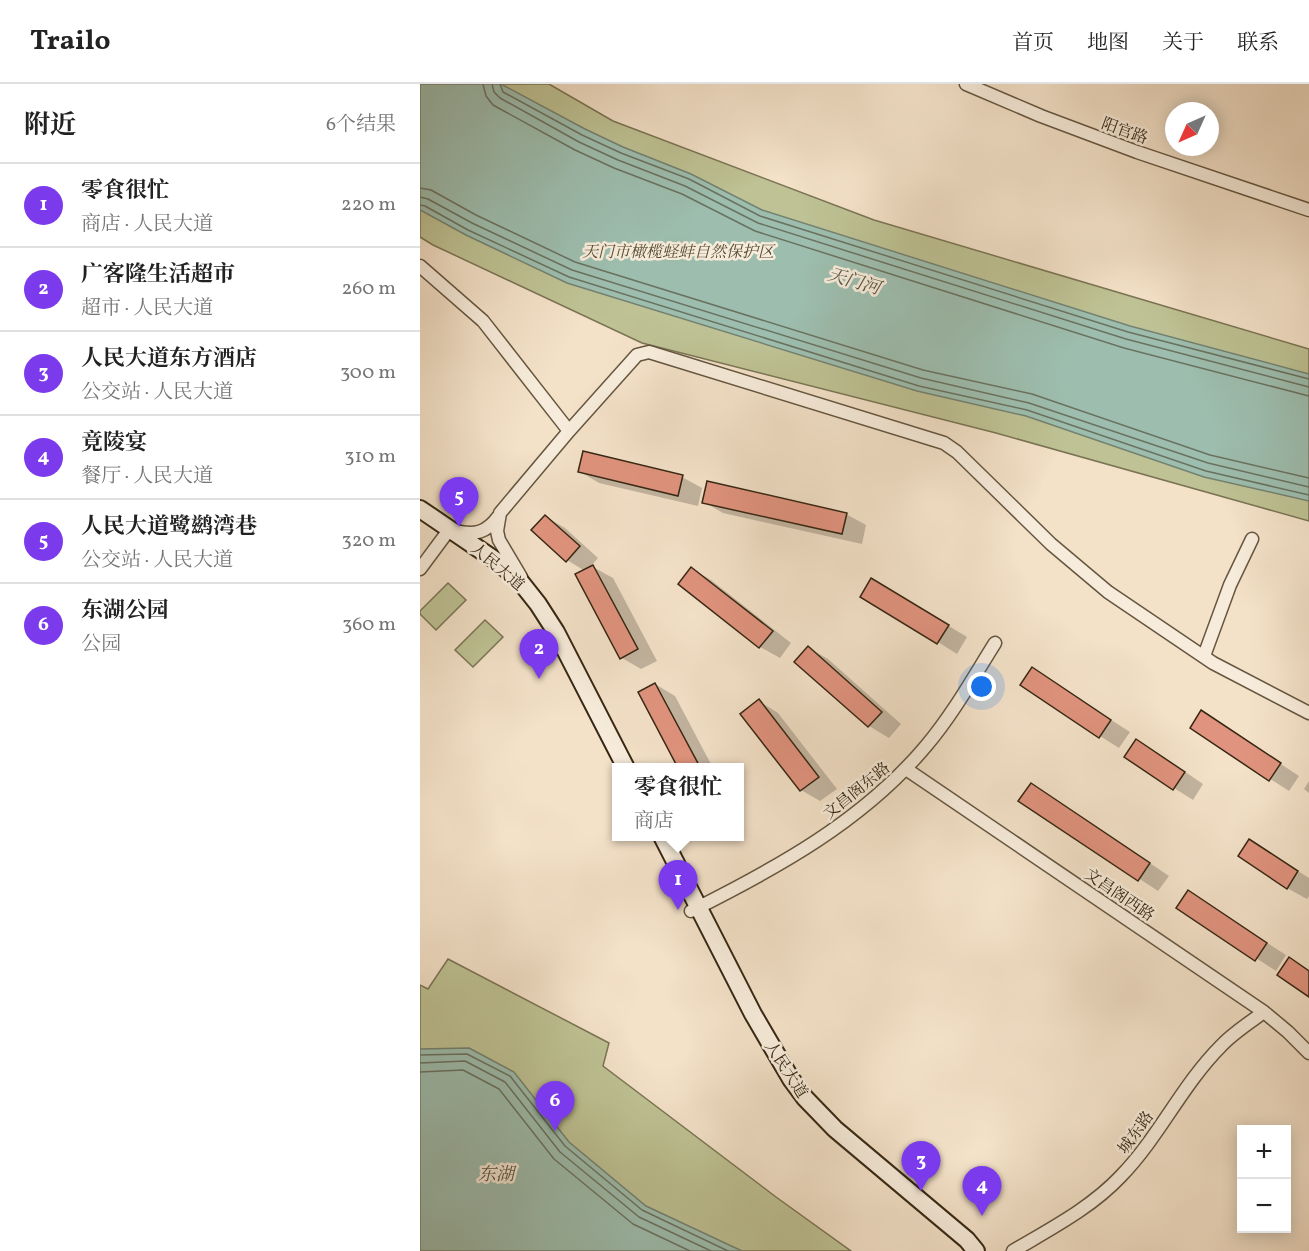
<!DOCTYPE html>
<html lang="zh">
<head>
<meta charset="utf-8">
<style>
	:root { --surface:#fff; --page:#f6f6f6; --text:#222; --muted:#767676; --line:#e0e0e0; --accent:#7c3aed }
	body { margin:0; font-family:Vollkorn,"Noto Serif SC",serif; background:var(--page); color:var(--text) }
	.controls { position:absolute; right:18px; bottom:18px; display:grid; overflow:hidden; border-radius:0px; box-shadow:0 3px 15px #0003 }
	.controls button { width:54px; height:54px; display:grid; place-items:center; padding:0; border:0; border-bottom:2px solid var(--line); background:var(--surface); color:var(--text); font:30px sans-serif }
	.compass { position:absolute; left:745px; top:18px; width:54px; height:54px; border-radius:50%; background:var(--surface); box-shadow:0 3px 15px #0003; rotate:225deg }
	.you { position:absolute; left:562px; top:603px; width:21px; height:21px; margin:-15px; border:4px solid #fff; border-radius:50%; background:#1a73e8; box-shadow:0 0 0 9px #1a73e833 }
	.badge { display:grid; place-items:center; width:39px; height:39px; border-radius:50%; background:var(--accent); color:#fff; font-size:20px; font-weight:700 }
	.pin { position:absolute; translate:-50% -50px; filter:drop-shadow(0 2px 3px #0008) }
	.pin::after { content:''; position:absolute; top:32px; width:21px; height:18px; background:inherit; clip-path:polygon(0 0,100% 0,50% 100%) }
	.popup { position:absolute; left:192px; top:679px; width:132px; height:78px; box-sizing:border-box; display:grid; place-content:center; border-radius:0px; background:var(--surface); filter:drop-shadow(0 2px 4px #0005); font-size:20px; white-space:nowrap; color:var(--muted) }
	.popup b { font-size:22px; color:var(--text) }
	.popup::after { content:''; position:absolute; left:50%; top:100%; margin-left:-12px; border:12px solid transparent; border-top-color:var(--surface) }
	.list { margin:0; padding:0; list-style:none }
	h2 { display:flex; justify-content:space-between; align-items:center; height:78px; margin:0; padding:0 24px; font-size:26px }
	h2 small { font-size:20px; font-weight:400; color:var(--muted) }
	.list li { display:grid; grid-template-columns:39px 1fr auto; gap:18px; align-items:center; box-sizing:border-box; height:84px; padding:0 24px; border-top:2px solid var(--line) }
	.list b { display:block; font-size:22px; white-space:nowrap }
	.list p { margin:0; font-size:20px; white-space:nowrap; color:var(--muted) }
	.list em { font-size:20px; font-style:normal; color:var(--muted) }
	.map { position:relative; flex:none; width:889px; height:1167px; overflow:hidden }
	header { display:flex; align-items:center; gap:36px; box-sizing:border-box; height:84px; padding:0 30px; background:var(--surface); border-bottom:2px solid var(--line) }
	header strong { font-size:28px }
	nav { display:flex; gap:33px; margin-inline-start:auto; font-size:21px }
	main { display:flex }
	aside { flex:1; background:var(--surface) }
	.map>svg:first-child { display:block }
	.green { fill:#bec294; stroke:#7a7454; stroke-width:1.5 }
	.water { fill:#9dbeaf; stroke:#748271; stroke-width:1.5 }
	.shadow { fill:#0003 }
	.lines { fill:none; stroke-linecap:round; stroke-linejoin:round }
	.shore { stroke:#6a7261; stroke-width:1.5 }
	.building { fill:#e0937e; stroke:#362713; stroke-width:1.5 }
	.street-casing { stroke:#655640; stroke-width:15 }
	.secondary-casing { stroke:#362713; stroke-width:20 }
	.street { stroke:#f7ecdb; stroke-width:12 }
	.secondary { stroke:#f7ecdb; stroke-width:16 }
	.labels { text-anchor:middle; stroke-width:5; stroke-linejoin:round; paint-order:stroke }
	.street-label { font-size:16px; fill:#362713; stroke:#f7ecdb }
	.park-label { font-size:16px; font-style:italic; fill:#584e33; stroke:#f7ecdb }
	.water-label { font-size:18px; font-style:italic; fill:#555442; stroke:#f7ecdb }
</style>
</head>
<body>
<header>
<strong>Trailo</strong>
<nav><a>首页</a><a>地图</a><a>关于</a><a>联系</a></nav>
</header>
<main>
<aside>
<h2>附近<small>6个结果</small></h2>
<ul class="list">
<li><span class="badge">1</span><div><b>零食很忙</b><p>商店 · 人民大道</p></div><em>220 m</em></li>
<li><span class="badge">2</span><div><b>广客隆生活超市</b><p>超市 · 人民大道</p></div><em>260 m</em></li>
<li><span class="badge">3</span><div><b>人民大道东方酒店</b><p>公交站 · 人民大道</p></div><em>300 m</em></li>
<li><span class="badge">4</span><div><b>竟陵宴</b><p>餐厅 · 人民大道</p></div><em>310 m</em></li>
<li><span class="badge">5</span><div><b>人民大道鹭鹚湾巷</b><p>公交站 · 人民大道</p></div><em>320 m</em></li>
<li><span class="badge">6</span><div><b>东湖公园</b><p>公园</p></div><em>360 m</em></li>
</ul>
</aside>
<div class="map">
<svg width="889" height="1167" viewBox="0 0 889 1167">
	<rect width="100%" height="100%" fill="#f3e1c8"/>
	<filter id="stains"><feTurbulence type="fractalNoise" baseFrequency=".00333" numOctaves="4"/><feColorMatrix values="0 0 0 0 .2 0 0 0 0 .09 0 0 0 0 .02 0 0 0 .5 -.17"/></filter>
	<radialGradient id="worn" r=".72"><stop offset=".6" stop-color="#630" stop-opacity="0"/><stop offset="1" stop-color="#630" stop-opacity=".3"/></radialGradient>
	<!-- green -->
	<path class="green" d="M0,0H129L193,37L454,136L889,265V437L576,349L222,259L13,161L0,153Z
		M28,499L46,516L16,546L0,530V527Z
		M65,536L83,553L53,583L35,566Z
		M28,875L189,959L183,982L356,1113L431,1167H0V901L8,905Z"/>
	<!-- water -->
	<path class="water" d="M0,0H81L165,45L203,63L271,90L342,126L710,242L889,290V417L784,393L606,332L497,307L147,199L46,151L0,126Z
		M49,964L94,988L149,1058L226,1122L322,1167H0V965Z"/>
	<!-- shadow -->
	<path class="shadow" d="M159,387L262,393L282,404L278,422L179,399Z
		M284,418L426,430L446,441L442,460L303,429Z
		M126,433L145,444L178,474L171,482L193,494L237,577L221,585L202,574L165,487L147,476Z
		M272,485L291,496L371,559L360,574L340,563L260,500Z
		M471,507L547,553L537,570L518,558Z
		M389,564L408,575L481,640L469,654L449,642L376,578Z
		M612,585L710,648L699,664L680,652Z
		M235,600L255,612L293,684H260Z
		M339,617L358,629L417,705L400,717L381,706Z
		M782,628L879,692L869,707L772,644Z
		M736,668L783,700L773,716L754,704Z
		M889,697V709L884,705Z
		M630,712L749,792L738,807L601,717Z
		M830,757L889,794V812L887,815L867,804Z
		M768,808L866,871L856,887L758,823Z"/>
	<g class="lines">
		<!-- shore -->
		<path class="shore" d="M63,0L66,12L73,21L155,66L194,84L262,110L335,147L704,264L889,312
			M72,0L74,8L80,14L159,58L198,76L265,102L338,139L706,255L889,303
			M80,0L83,8L162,51L201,69L269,95L340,132L708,248L889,295
			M0,104L11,106L56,131L155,178L503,286L612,310L790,371L889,394
			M0,113L8,115L52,139L152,186L501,294L609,319L788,379L889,403
			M0,121L5,122L48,146L149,193L499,302L607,326L786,387L889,411
			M0,971L47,970L90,992L145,1062L222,1126L308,1167
			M0,979L45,977L85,998L140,1068L219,1133L291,1167
			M0,988L43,986L79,1005L134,1075L213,1140L270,1167"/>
	</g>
	<!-- building -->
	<path class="building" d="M163,367L263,391L258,412L158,388Z
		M287,397L427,429L422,450L282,419Z
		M125,431L160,462L146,478L111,446Z
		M173,481L218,565L200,575L155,490Z
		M271,483L353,547L339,564L258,500Z
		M451,494L529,541L517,560L440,513Z
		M388,562L462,628L448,643L374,578Z
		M612,583L691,636L679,654L600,601Z
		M235,599L280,683L279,684H258L218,608Z
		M339,615L399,693L380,707L320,630Z
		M781,626L861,679L849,697L770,644Z
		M716,655L765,688L753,706L704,673Z
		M611,699L730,779L718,797L598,717Z
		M829,755L878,787L867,805L818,772Z
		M768,806L847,859L835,877L756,824Z
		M869,873L889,887V913L857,891Z"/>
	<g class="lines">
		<defs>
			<path id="street" d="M546,0L621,32L717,68L889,126
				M0,182L63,237L149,347L80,429L77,447L79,456L101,493
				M149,347L217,271L229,268L524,359L537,368L631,460L688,508L793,579L889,629
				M36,447C55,452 67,448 78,433
				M0,485L26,450
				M784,572L810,501L832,455
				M486,685L844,928L868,948L889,969
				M271,827C357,784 443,737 506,662C533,630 553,594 575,559
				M593,1167C630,1145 671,1124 701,1092C739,1053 762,1001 801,962C813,949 829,939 844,928"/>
			<path id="secondary" d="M0,425L78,478L99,496L118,520L136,548L206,684
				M242,752L333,930L371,995L385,1014L415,1045L547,1156L556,1167"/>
		</defs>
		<!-- street casing -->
		<use href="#street" class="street-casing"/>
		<!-- secondary casing -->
		<use href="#secondary" class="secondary-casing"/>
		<!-- street -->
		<use href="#street" class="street"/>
		<!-- secondary -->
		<use href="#secondary" class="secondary"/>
	</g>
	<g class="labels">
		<!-- street labels -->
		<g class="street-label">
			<text transform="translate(705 46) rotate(20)" y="6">阳官路</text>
			<text transform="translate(78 482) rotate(40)" y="6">人民大道</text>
			<text transform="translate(436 706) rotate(-39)" y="6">文昌阁东路</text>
			<text transform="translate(700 810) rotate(34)" y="6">文昌阁西路</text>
			<text transform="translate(367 985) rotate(57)" y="6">人民大道</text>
			<text transform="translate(715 1048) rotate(-54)" y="6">城东路</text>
		</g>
		<!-- park labels -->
		<g class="park-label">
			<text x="258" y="173">天门市橄榄蛏蚌自然保护区</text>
		</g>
		<!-- water labels -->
		<g class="water-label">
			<text transform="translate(434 197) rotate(16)" y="6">天门河</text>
			<text x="76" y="1096">东湖</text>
		</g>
	</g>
	<rect width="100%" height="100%" filter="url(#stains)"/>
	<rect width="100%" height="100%" fill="url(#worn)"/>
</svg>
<div class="controls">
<button>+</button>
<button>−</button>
</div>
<svg class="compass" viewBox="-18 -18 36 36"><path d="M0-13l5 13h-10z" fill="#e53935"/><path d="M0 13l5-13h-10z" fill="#767676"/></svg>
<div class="you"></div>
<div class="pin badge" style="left:258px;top:826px">1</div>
<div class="popup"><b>零食很忙</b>商店</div>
<div class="pin badge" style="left:119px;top:595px">2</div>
<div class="pin badge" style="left:501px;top:1107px">3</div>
<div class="pin badge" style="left:562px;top:1132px">4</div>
<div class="pin badge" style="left:39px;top:443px">5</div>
<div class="pin badge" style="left:135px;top:1047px">6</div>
</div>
</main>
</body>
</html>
